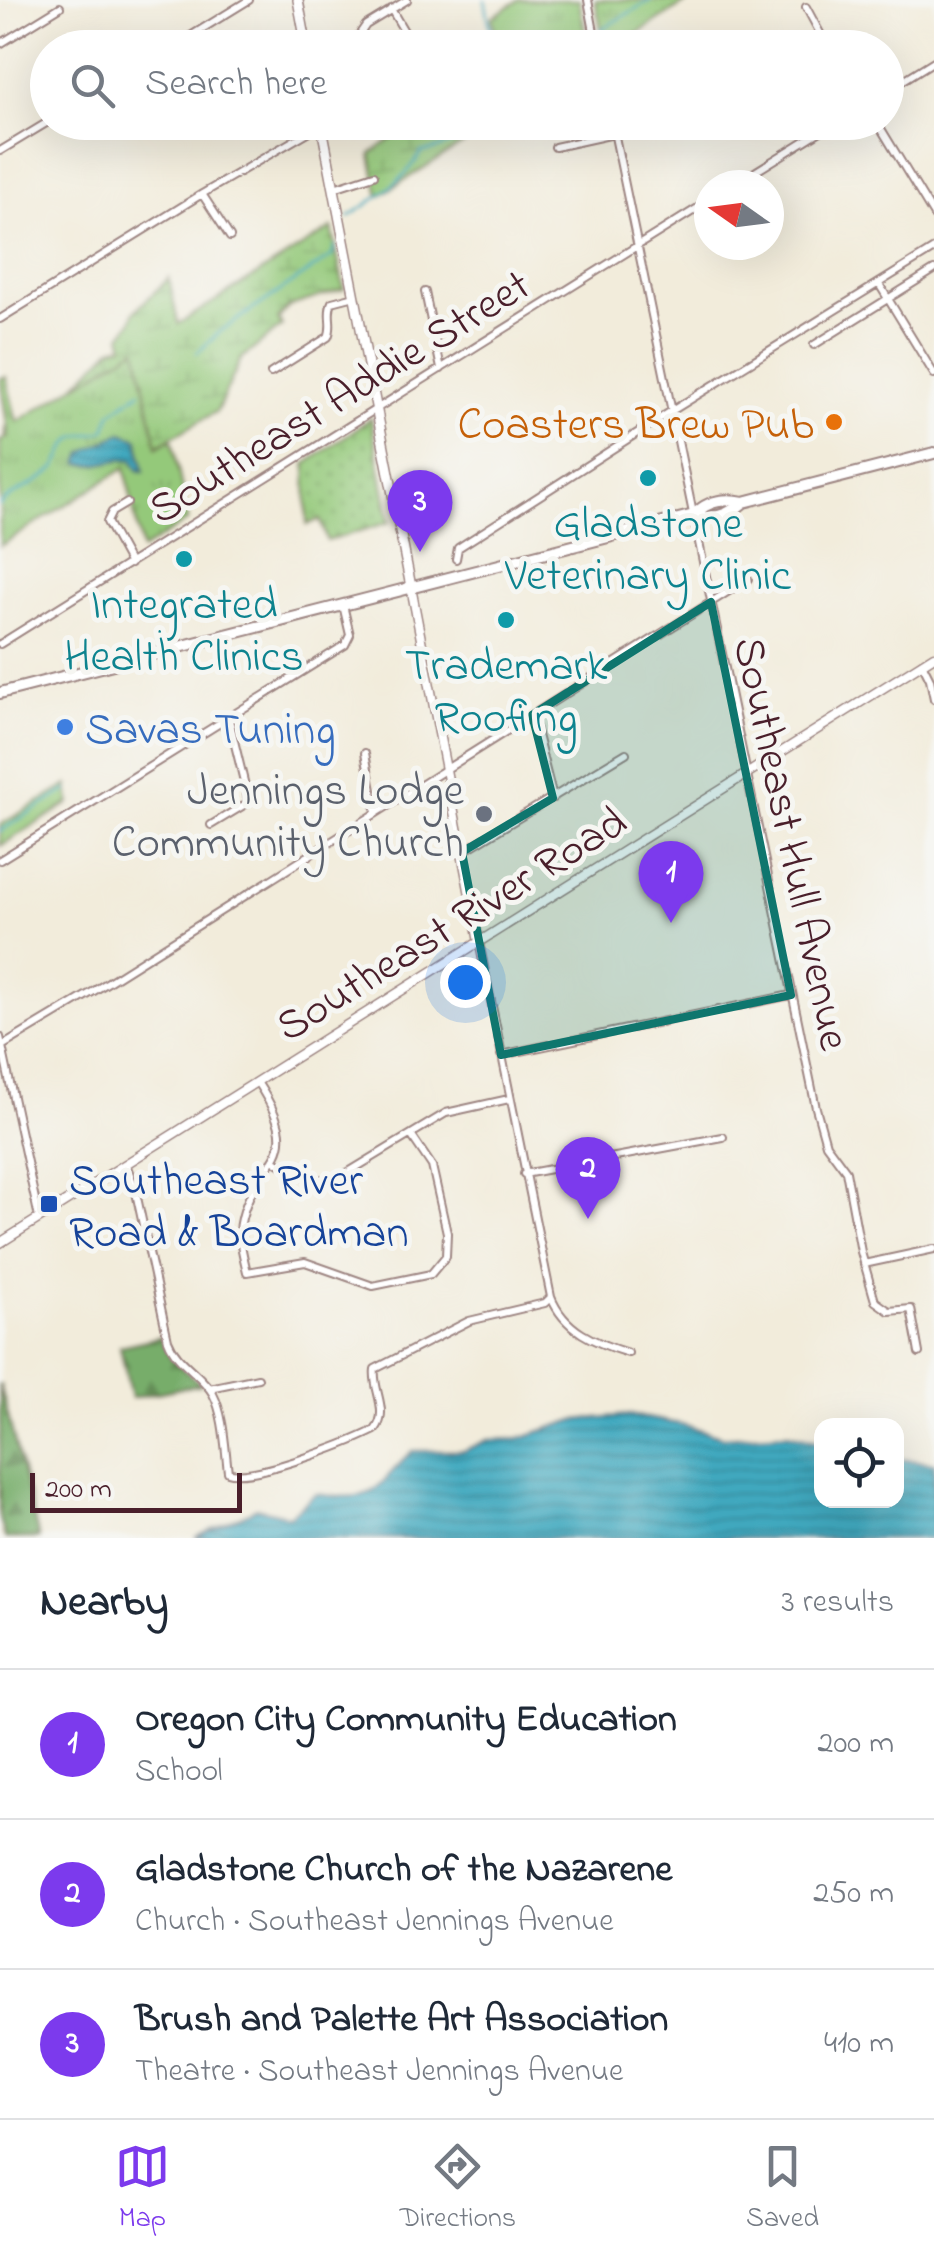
<!DOCTYPE html>
<html lang="en">
<head>
<meta charset="utf-8">
<style>
	:root { --surface:#fff; --page:#f2f2f3; --text:#1f2937; --muted:#747a83; --line:#e0e1e3; --accent:#7c3aed }
	body { margin:0; font-family:"Indie Flower",sans-serif; background:var(--page); color:var(--text) }
	.controls { position:absolute; right:30px; bottom:30px; display:grid; overflow:hidden; border-radius:20px; box-shadow:0 10px 40px #0002 }
	.controls button { width:90px; height:90px; display:grid; place-items:center; padding:0; border:0; border-bottom:2px solid var(--line); background:var(--surface); color:var(--text); font:50px sans-serif }
	.compass { position:absolute; left:694px; top:170px; width:90px; height:90px; border-radius:50%; background:var(--surface); box-shadow:0 10px 40px #0002; rotate:284deg }
	.scale { position:absolute; left:30px; bottom:25px; width:212px; box-sizing:border-box; padding-left:10px; border:5px solid #4a1f2b; border-top:0; font-size:28px; line-height:35px; white-space:nowrap; color:#4a1f2b; -webkit-text-stroke:8px #f6f6f2; paint-order:stroke }
	.you { position:absolute; left:465px; top:982px; width:35px; height:35px; margin:-25px; border:8px solid #fff; border-radius:50%; background:#1a73e8; box-shadow:0 0 0 15px #1a73e833 }
	.badge { display:grid; place-items:center; width:65px; height:65px; border-radius:50%; background:var(--accent); color:#fff; font-size:32px; font-weight:700 }
	.pin { position:absolute; translate:-50% -82px; filter:drop-shadow(0 2px 5px #0008) }
	.pin::after { content:''; position:absolute; top:52px; width:35px; height:30px; background:inherit; clip-path:polygon(0 0,100% 0,50% 100%) }
	.list { margin:0; padding:0; list-style:none }
	h2 { display:flex; justify-content:space-between; align-items:center; height:130px; margin:0; padding:0 40px; font-size:42px }
	h2 small { font-size:32px; font-weight:400; color:var(--muted) }
	.list li { display:grid; grid-template-columns:65px 1fr auto; gap:30px; align-items:center; box-sizing:border-box; height:150px; padding:0 40px; border-top:2px solid var(--line) }
	.list b { display:block; font-size:38px; white-space:nowrap }
	.list p { margin:0; font-size:32px; white-space:nowrap; color:var(--muted) }
	.list em { font-size:32px; font-style:normal; color:var(--muted) }
	.icon { flex:none; width:55px; height:55px; fill:none; stroke:currentColor; stroke-width:2; stroke-linecap:round; stroke-linejoin:round }
	.map { position:relative; flex:none; width:934px; height:1538px; overflow:hidden }
	.search { position:absolute; background:var(--surface); box-shadow:0 10px 40px #0002; left:30px; right:30px; top:30px; height:110px; display:flex; align-items:center; gap:25px; box-sizing:border-box; padding:0 35px; border-radius:55px; color:var(--muted); font-size:38px }
	.sheet { height:580px; background:var(--surface) }
	nav { display:flex; justify-content:space-around; align-items:center; box-sizing:border-box; height:140px; border-top:2px solid var(--line); background:var(--surface); font-size:28px; color:var(--muted) }
	nav a { display:grid; justify-items:center; gap:5px }
	nav .on { color:var(--accent) }
	.map>svg:first-child { display:block }
	.grass { fill:url(#grass-dots); stroke:#6f7452; stroke-width:2.5 }
	.forest { fill:url(#forest-firs); stroke:#60664a; stroke-width:2.5 }
	.wetland { fill:url(#wetland-marsh); stroke:#6f7452; stroke-width:2.5 }
	.park { fill:url(#park-tufts); stroke:#6f7452; stroke-width:2.5 }
	.water { fill:url(#water-rules); stroke:#446475; stroke-width:2.5 }
	.lines { fill:none; stroke-linecap:round; stroke-linejoin:round }
	.stream { stroke:#3fa9bf; stroke-width:2.5 }
	.minor-casing { stroke:#9e8683; stroke-width:10 }
	.tertiary-casing { stroke:#9e8683; stroke-width:11 }
	.secondary-casing { stroke:#9e8683; stroke-width:12 }
	.primary-casing { stroke:#9e8683; stroke-width:14 }
	.minor { stroke:#fff; stroke-width:6 }
	.tertiary { stroke:#fff; stroke-width:8 }
	.secondary { stroke:#fff; stroke-width:9 }
	.primary { stroke:#fff; stroke-width:10 }
	.marked { fill:#0f766e; fill-opacity:0.2; stroke:#0f766e; stroke-width:8; stroke-linejoin:round }
	.food-dot { fill:#e8710a; stroke:#f6f6f2; stroke-width:4 }
	.culture-dot { fill:#0f9aa8; stroke:#f6f6f2; stroke-width:4 }
	.shop-dot { fill:#3f7fe0; stroke:#f6f6f2; stroke-width:4 }
	.worship-dot { fill:#6b7280; stroke:#f6f6f2; stroke-width:4 }
	.transit-dot { fill:#1a4fb4; stroke:#f6f6f2; stroke-width:4 }
	.labels { text-anchor:middle; stroke-width:10; stroke-linejoin:round; paint-order:stroke }
	.street-label { font-size:45px; fill:#4a1f2b; stroke:#f6f6f2 }
	.food-label { font-size:45px; fill:#c56008; stroke:#f6f6f2; text-anchor:end }
	.culture-label { font-size:45px; fill:#0d838f; stroke:#f6f6f2 }
	.shop-label { font-size:45px; fill:#366cbe; stroke:#f6f6f2; text-anchor:start }
	.worship-label { font-size:45px; fill:#5b616d; stroke:#f6f6f2; text-anchor:end }
	.transit-label { font-size:45px; fill:#164399; stroke:#f6f6f2; text-anchor:start }
</style>
</head>
<body>
<div class="map">
<svg width="934" height="1538" viewBox="0 0 934 1538">
	<defs>
		<pattern id="grass-dots" width="8" height="8" patternUnits="userSpaceOnUse" patternTransform="scale(2.5)"><rect width="8" height="8" fill="#94c97a"/><path d="M2 2h.1M6 6h.1" fill="none" stroke="#81ac6a" stroke-width="1.8" stroke-linecap="round"/></pattern>
		<pattern id="forest-firs" width="22" height="20" patternUnits="userSpaceOnUse" patternTransform="scale(2.5)"><rect width="22" height="20" fill="#77ad6a"/><path d="M5 1l3.5 6h-7zM16 11l3.5 6h-7z" fill="#648c57"/></pattern>
		<pattern id="wetland-marsh" width="20" height="14" patternUnits="userSpaceOnUse" patternTransform="scale(2.5)"><rect width="20" height="14" fill="#94c97a"/><path d="M1 5h8M5 5V1M11 12h8M15 12V8" fill="none" stroke="#81ac6a"/></pattern>
		<pattern id="park-tufts" width="24" height="20" patternUnits="userSpaceOnUse" patternTransform="scale(2.5)"><rect width="24" height="20" fill="#94c97a"/><path d="M3 7l-1-3M5 7V3M7 7l1-3M15 17l-1-3M17 17v-4M19 17l1-3" fill="none" stroke="#81ac6a"/></pattern>
		<pattern id="water-rules" width="6" height="5" patternUnits="userSpaceOnUse" patternTransform="scale(2.5)"><rect width="6" height="5" fill="#3fa9bf"/><path d="M0 2.5h6" fill="none" stroke="#37899b"/></pattern>
	</defs>
	<rect width="100%" height="100%" fill="#f6f6f2"/>
	<filter id="ink" filterUnits="userSpaceOnUse"><feTurbulence type="fractalNoise" baseFrequency=".01" numOctaves="2"/><feDisplacementMap in="SourceGraphic" scale="20" xChannelSelector="R" yChannelSelector="G"/><feConvolveMatrix kernelMatrix="1 2 1 2 8 2 1 2 1" color-interpolation-filters="sRGB"/></filter>
	<filter id="wash" filterUnits="userSpaceOnUse"><feTurbulence type="fractalNoise" baseFrequency=".0048" numOctaves="4" result="noise"/><feDisplacementMap in="SourceGraphic" scale="40" xChannelSelector="R" yChannelSelector="G"/><feGaussianBlur stdDeviation="2.25" result="paint"/><feColorMatrix in="noise" values="0 0 0 0 0 0 0 0 0 0 0 0 0 0 0 0 0 1.4 0 .05"/><feComposite in="paint" operator="in"/></filter>
	<g filter="url(#wash)">
		<rect width="100%" height="100%" fill="#f2ecdb"/>
		<!-- grass -->
		<path class="grass" d="M371,418L390,522L327,541L320,519L307,525L306,464Z"/>
		<!-- forest -->
		<path class="forest" d="M160,1337L171,1359L201,1384L131,1398L120,1346Z
			M0,1384L39,1538H5L0,1517Z"/>
		<!-- wetland -->
		<path class="wetland" d="M412,123H496L379,196L371,154Z
			M332,228L344,289L290,306L278,319L282,326L241,359L217,411L133,460L126,474L125,468L0,442L6,439L5,428L44,408L54,407L112,348L124,345L121,336L132,321L134,312L169,278L178,324Z
			M68,785L70,803L0,846V825Z"/>
		<!-- park -->
		<path class="park" d="M519,0H579L588,47H498L492,17Z
			M595,0H687V2L616,47L605,48Z
			M137,348L157,447L172,439L188,520L142,550L125,468L0,546V441L9,437L0,378L6,377L17,422Z"/>
		<!-- water -->
		<path class="water" d="M122,433L138,439L144,472L138,470L133,460C113,457 98,469 79,463L83,453Z
			M630,1415L685,1425L723,1437L787,1433L821,1441L822,1500H896L897,1459L934,1463V1538H195L257,1508L289,1516L315,1494C382,1503 370,1490 413,1451H463L488,1440L517,1439L575,1420Z"/>
		<g class="lines">
			<!-- stream -->
			<path class="stream" d="M485,0L494,48
				M600,30L651,0
				M570,48L589,36
				M349,217C375,198 407,181 421,152C446,149 463,139 480,122
				M197,353L221,331L332,256L335,246
				M0,505C15,490 37,485 53,470C63,460 62,447 75,438C85,432 95,436 105,430L111,413L141,391
				M0,831L67,790"/>
		</g>
	</g>
	<g filter="url(#ink)">
		<g class="lines">
			<defs>
				<path id="minor" d="M588,0L597,48
					M806,7L828,48
					M391,9L414,48
					M0,44L60,7
					M171,48L249,0
					M350,48L366,25L407,0
					M806,48L823,37
					M886,91L934,61
					M612,122L816,1108L826,1144L846,1171L861,1252L875,1301L889,1311L911,1309L919,1353
					M877,122L934,216
					M686,128L691,122
					M555,147L614,134
					M0,151L48,122
					M734,185L835,122
					M334,188L374,175
					M202,194L230,237
					M879,284L934,374
					M425,292L441,369
					M0,319L202,194L322,124
					M814,345L934,270
					M271,373L328,337C334,325 326,314 332,302L355,296
					M127,503L112,512L107,522L130,564
					M456,559L458,548L670,412L934,249
					M0,644L709,201
					M922,663L930,679L934,699
					M532,715L553,798
					M365,753L376,812
					M211,825L249,802L228,716
					M462,852L626,753
					M0,860L345,645L350,635L343,605
					M479,942L551,1297C564,1330 595,1343 628,1353
					M0,1037L39,1218
					M2,1046L94,991L748,579
					M501,1055L791,995
					M257,1082C310,1163 258,1153 242,1218C237,1236 243,1254 247,1272L305,1262L373,1286L431,1274L446,1256L447,1233L432,1166L411,1135
					M275,1161C296,1174 312,1183 337,1179L446,1113L509,1099
					M126,1164L135,1188L168,1340C177,1364 201,1373 213,1394C224,1415 225,1448 228,1472C252,1481 349,1443 375,1430C390,1411 372,1390 375,1369L469,1321L545,1303L551,1297
					M524,1174L723,1137
					M864,1264L934,1249
					M209,1388L258,1378"/>
				<path id="tertiary" d="M411,587L479,942
					M0,1243L934,656"/>
				<path id="secondary" d="M298,0L307,48
					M321,122L411,587"/>
				<path id="primary" d="M694,515C712,521 730,514 744,502
					M0,693L694,515C707,501 725,498 744,502L934,453"/>
			</defs>
			<!-- minor casing -->
			<use href="#minor" class="minor-casing"/>
			<!-- tertiary casing -->
			<use href="#tertiary" class="tertiary-casing"/>
			<!-- secondary casing -->
			<use href="#secondary" class="secondary-casing"/>
			<!-- primary casing -->
			<use href="#primary" class="primary-casing"/>
			<!-- minor -->
			<use href="#minor" class="minor"/>
			<!-- tertiary -->
			<use href="#tertiary" class="tertiary"/>
			<!-- secondary -->
			<use href="#secondary" class="secondary"/>
			<!-- primary -->
			<use href="#primary" class="primary"/>
		</g>
	</g>
	<!-- marked area -->
	<path class="marked" d="M711,602L791,995L501,1055L462,852L553,798L532,715Z"/>
	<!-- markers -->
	<circle class="food-dot" cx="834" cy="422" r="10"/>
	<g class="culture-dot">
		<circle cx="648" cy="478" r="10"/>
		<circle cx="184" cy="559" r="10"/>
		<circle cx="506" cy="620" r="10"/>
	</g>
	<circle class="shop-dot" cx="65" cy="727" r="10"/>
	<circle class="worship-dot" cx="484" cy="814" r="10"/>
	<rect class="transit-dot" x="39" y="1194" width="20" height="20" rx="5"/>
	<g class="labels">
		<!-- street labels -->
		<g class="street-label">
			<text transform="translate(338 395) rotate(-32)" y="16">Southeast Addie Street</text>
			<text transform="translate(794 843) rotate(78)" y="16">Southeast Hull Avenue</text>
			<text transform="translate(450 922) rotate(-32)" y="16">Southeast River Road</text>
		</g>
		<!-- food labels -->
		<g class="food-label">
			<text x="814" y="438">Coasters Brew Pub</text>
		</g>
		<!-- culture labels -->
		<g class="culture-label">
			<text x="648" y="537">Gladstone<tspan x="648" dy="52">Veterinary Clinic</tspan></text>
			<text x="184" y="618">Integrated<tspan x="184" dy="52">Health Clinics</tspan></text>
			<text x="506" y="679">Trademark<tspan x="506" dy="52">Roofing</tspan></text>
		</g>
		<!-- shop labels -->
		<g class="shop-label">
			<text x="85" y="743">Savas Tuning</text>
		</g>
		<!-- worship labels -->
		<g class="worship-label">
			<text x="464" y="804">Jennings Lodge<tspan x="464" dy="52">Community Church</tspan></text>
		</g>
		<!-- transit labels -->
		<g class="transit-label">
			<text x="69" y="1194">Southeast River<tspan x="69" dy="52">Road &amp; Boardman</tspan></text>
		</g>
	</g>
</svg>
<div class="controls">
<button><svg class="icon" aria-label="locate" viewBox="0 0 24 24"><circle cx="12" cy="12" r="6"/><path d="M12 2v4M12 18v4M2 12h4M18 12h4"/></svg></button>
</div>
<svg class="compass" viewBox="-18 -18 36 36"><path d="M0-13l5 13h-10z" fill="#e53935"/><path d="M0 13l5-13h-10z" fill="#747a83"/></svg>
<div class="scale">200 m</div>
<div class="you"></div>
<div class="pin badge" style="left:671px;top:923px">1</div>
<div class="pin badge" style="left:588px;top:1219px">2</div>
<div class="pin badge" style="left:420px;top:552px">3</div>
<div class="search"><svg class="icon" aria-label="search" viewBox="0 0 24 24"><circle cx="10" cy="10" r="6"/><path d="M15 15l6 6"/></svg>Search here</div>
</div>
<section class="sheet">
<h2>Nearby<small>3 results</small></h2>
<ul class="list">
<li><span class="badge">1</span><div><b>Oregon City Community Education</b><p>School</p></div><em>200 m</em></li>
<li><span class="badge">2</span><div><b>Gladstone Church of the Nazarene</b><p>Church · Southeast Jennings Avenue</p></div><em>250 m</em></li>
<li><span class="badge">3</span><div><b>Brush and Palette Art Association</b><p>Theatre · Southeast Jennings Avenue</p></div><em>410 m</em></li>
</ul>
</section>
<nav>
<a class="on"><svg class="icon" aria-label="map" viewBox="0 0 24 24"><path d="M3 6l6-2 6 2 6-2v14l-6 2-6-2-6 2zM9 4v14M15 6v14"/></svg>Map</a>
<a><svg class="icon" aria-label="directions" viewBox="0 0 24 24"><path d="M12 3l9 9-9 9-9-9zM9 14v-3h6M13 9l2 2-2 2"/></svg>Directions</a>
<a><svg class="icon" aria-label="saved" viewBox="0 0 24 24"><path d="M7 4h10v16l-5-4-5 4z"/></svg>Saved</a>
</nav>
</body>
</html>
